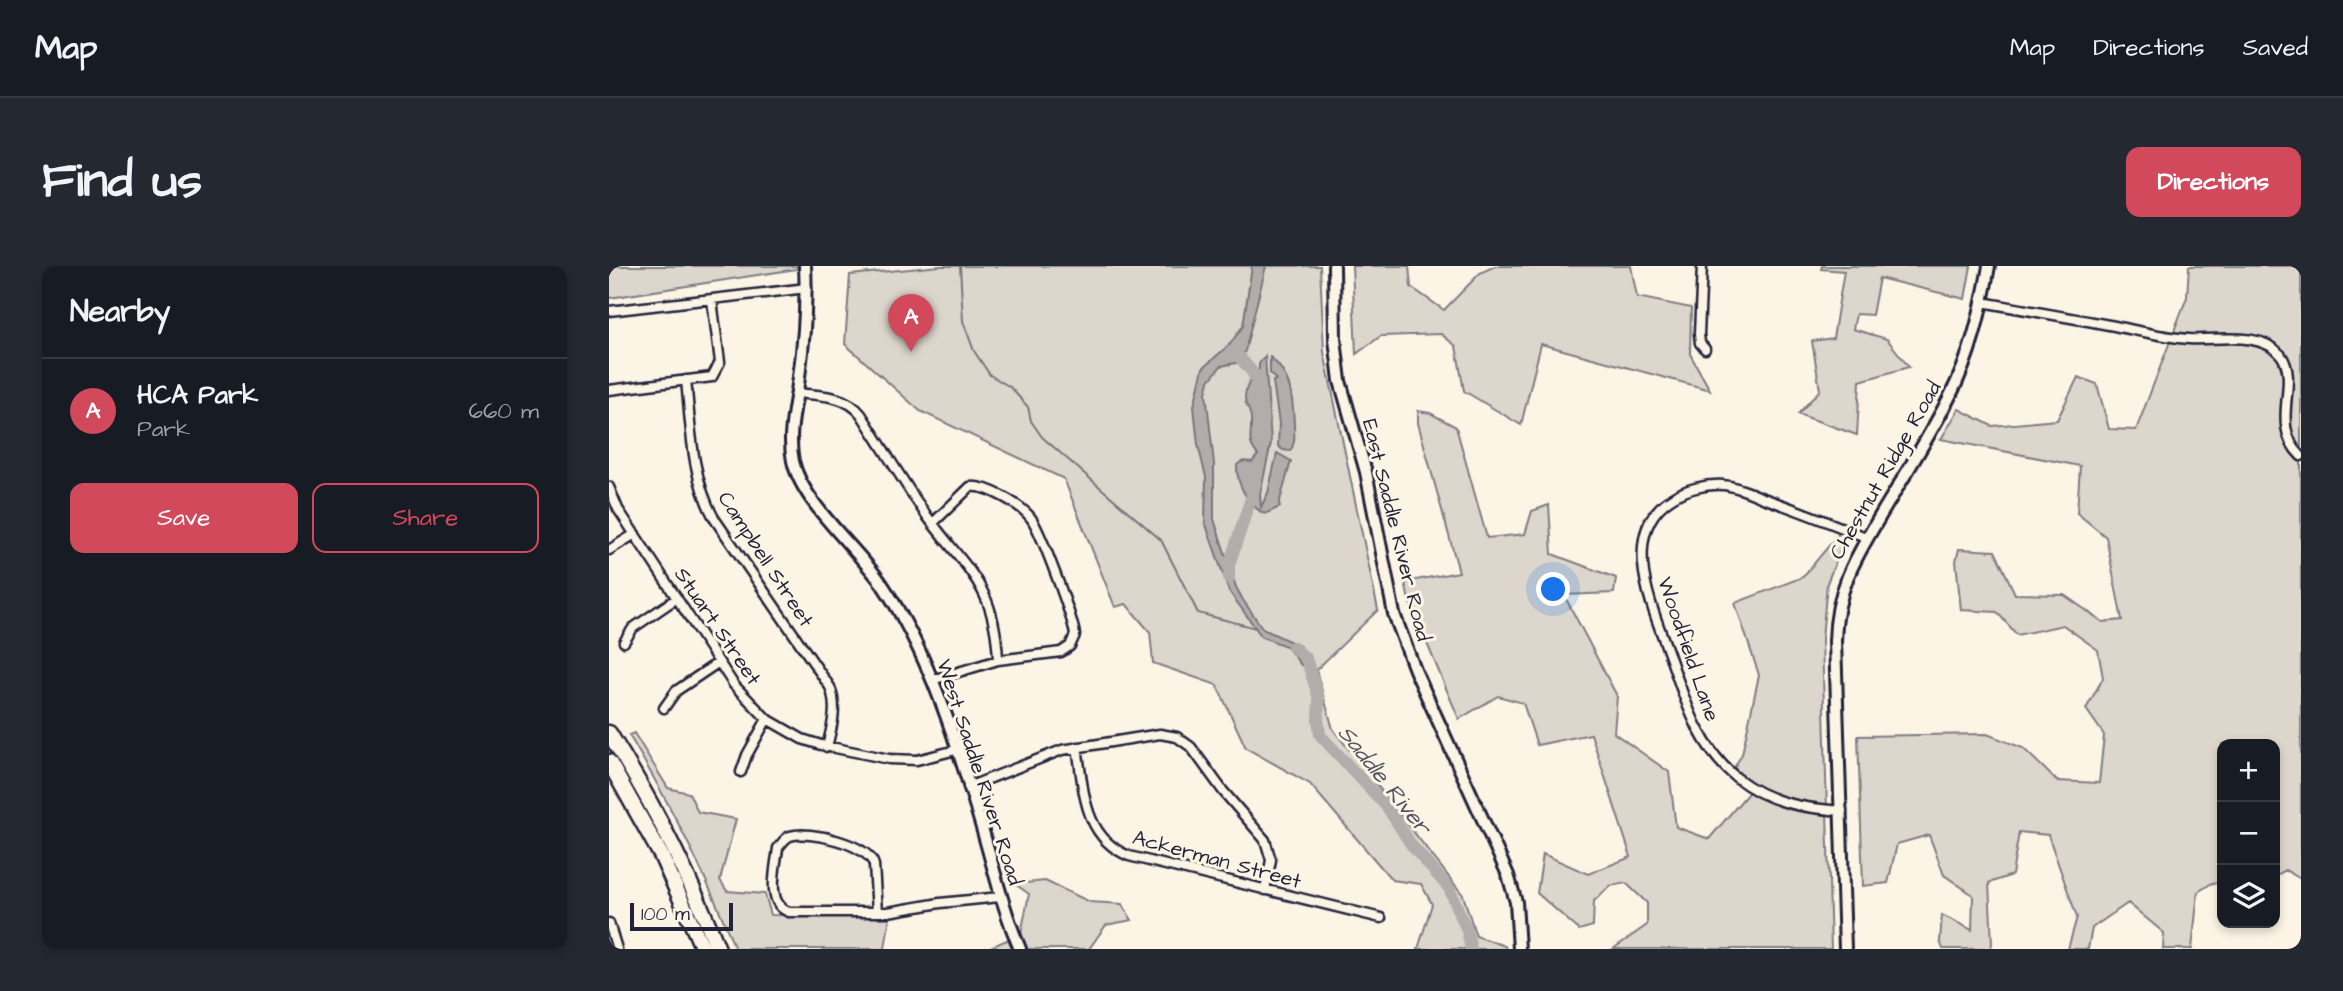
<!DOCTYPE html>
<html lang="en">
<head>
<meta charset="utf-8">
<style>
	:root { --surface:#171b24; --page:#242831; --text:#f1f3f6; --muted:#9ea1a6; --line:#363941; --accent:#d1495b }
	body { margin:0; font-family:"Architects Daughter",sans-serif; background:var(--page); color:var(--text) }
	.controls { position:absolute; right:21px; bottom:21px; display:grid; overflow:hidden; border-radius:14px; box-shadow:0 4px 10px #0003 }
	.controls button { width:63px; height:63px; display:grid; place-items:center; padding:0; border:0; border-bottom:2px solid var(--line); background:var(--surface); color:var(--text); font:35px sans-serif }
	.scale { position:absolute; left:21px; bottom:18px; width:103px; box-sizing:border-box; padding-left:7px; border:4px solid #22223b; border-top:0; font-size:19px; line-height:24px; white-space:nowrap; color:#22223b; -webkit-text-stroke:5px #fcf5e5; paint-order:stroke }
	.you { position:absolute; left:945px; top:324px; width:24px; height:24px; margin:-18px; border:5px solid #fff; border-radius:50%; background:#1a73e8; box-shadow:0 0 0 10px #1a73e833 }
	.badge { display:grid; place-items:center; width:46px; height:46px; border-radius:50%; background:var(--accent); color:#fff; font-size:23px; font-weight:700 }
	.pin { position:absolute; translate:-50% -58px; filter:drop-shadow(0 2px 4px #0008) }
	.pin::after { content:''; position:absolute; top:37px; width:24px; height:21px; background:inherit; clip-path:polygon(0 0,100% 0,50% 100%) }
	.list { margin:0; padding:0; list-style:none }
	h2 { display:flex; justify-content:space-between; align-items:center; height:91px; margin:0; padding:0 28px; font-size:30px }
	h2 small { font-size:23px; font-weight:400; color:var(--muted) }
	.list li { display:grid; grid-template-columns:46px 1fr auto; gap:21px; align-items:center; box-sizing:border-box; height:105px; padding:0 28px; border-top:2px solid var(--line) }
	.list b { display:block; font-size:26px; white-space:nowrap }
	.list p { margin:0; font-size:23px; white-space:nowrap; color:var(--muted) }
	.list em { font-size:23px; font-style:normal; color:var(--muted) }
	.actions { display:flex; gap:14px; padding:21px 28px }
	.actions a { flex:1; padding:16px 0; border:2px solid var(--accent); border-radius:14px; text-align:center; font-size:24px; color:var(--accent) }
	.actions .main { background:var(--accent); color:#fff }
	.icon { flex:none; width:38px; height:38px; fill:none; stroke:currentColor; stroke-width:2; stroke-linecap:round; stroke-linejoin:round }
	.map { position:relative; flex:none; width:1692px; height:683px; overflow:hidden; border-radius:14px }
	header { display:flex; align-items:center; gap:42px; box-sizing:border-box; height:98px; padding:0 35px; background:var(--surface); border-bottom:2px solid var(--line) }
	header strong { font-size:33px }
	nav { display:flex; gap:38px; margin-inline-start:auto; font-size:24px }
	.intro { display:flex; align-items:center; justify-content:space-between; box-sizing:border-box; height:168px; padding:0 42px }
	h1 { margin:0; font-size:49px }
	.button { padding:18px 32px; border-radius:14px; background:var(--accent); color:#fff; font-size:24px; font-weight:700 }
	main { display:flex; gap:42px; padding:0 42px }
	aside { flex:1; background:var(--surface); border-radius:14px; box-shadow:0 4px 10px #0003 }
	.map>svg:first-child { display:block }
	.green { fill:#dcd6cc; stroke:#7f7c84; stroke-width:2 }
	.water { fill:#b2adab; stroke:#78757e; stroke-width:2 }
	.lines { fill:none; stroke-linecap:round; stroke-linejoin:round }
	.stream { stroke:#78757e; stroke-width:2 }
	.river { stroke:#b2adab; stroke-width:12 }
	.street-casing { stroke:#22223b; stroke-width:13 }
	.secondary-casing { stroke:#22223b; stroke-width:16 }
	.highway-casing { stroke:#22223b; stroke-width:19 }
	.street { stroke:#fcf5e5; stroke-width:8 }
	.secondary { stroke:#fcf5e5; stroke-width:10 }
	.highway { stroke:#fcf5e5; stroke-width:14 }
	.labels { text-anchor:middle; stroke-width:6; stroke-linejoin:round; paint-order:stroke }
	.street-label { font-size:21px; fill:#22223b; stroke:#fcf5e5 }
	.water-label { font-size:23px; font-style:italic; fill:#545362; stroke:#fcf5e5 }
</style>
</head>
<body>
<header>
<strong>Map</strong>
<nav><a>Map</a><a>Directions</a><a>Saved</a></nav>
</header>
<div class="intro"><h1>Find us</h1><a class="button">Directions</a></div>
<main>
<aside>
<h2>Nearby<small></small></h2>
<ul class="list">
<li><span class="badge">A</span><div><b>HCA Park</b><p>Park</p></div><em>660 m</em></li>
</ul>
<div class="actions"><a class="main">Save</a><a>Share</a></div>
</aside>
<div class="map">
<svg width="1692" height="683" viewBox="0 0 1692 683">
	<rect width="100%" height="100%" fill="#fcf5e5"/>
	<filter id="ink" filterUnits="userSpaceOnUse"><feTurbulence type="fractalNoise" baseFrequency=".0143" numOctaves="2"/><feDisplacementMap in="SourceGraphic" scale="14" xChannelSelector="R" yChannelSelector="G"/><feConvolveMatrix kernelMatrix="1 2 1 2 8 2 1 2 1" color-interpolation-filters="sRGB"/></filter>
	<g filter="url(#ink)">
		<!-- green -->
		<path class="green" d="M0,0H188V3L0,32Z
			M331,0H711L715,86L769,344L707,404L724,463L854,629L867,670L896,680L897,683H809L823,638L812,618L783,614L701,518L637,482L608,419L544,397L541,366L517,338L506,341L455,213L311,145L236,78L241,9Z
			M743,0H800L802,21L835,44L871,7L886,0H1022L1028,31L1082,42L1081,88L1101,124L932,78L912,159L855,125L847,80L832,68L772,70L747,88Z
			M1213,0H1362L1356,33L1270,12L1263,49L1247,48L1244,63L1278,73L1300,101L1251,115L1248,169L1189,148L1211,124L1203,75L1224,72L1235,5L1212,3Z
			M1580,0H1692V613L1676,604L1666,611V478H1613V618L1603,617L1589,626L1583,683H1554L1555,667L1519,637L1483,662L1479,683H1459L1468,651L1439,569L1410,566L1403,609L1380,617L1383,678L1381,683H1334L1331,675L1333,649L1363,664L1364,629L1335,609L1320,569L1288,578L1279,617L1254,620L1249,470L1378,468L1414,482L1448,515L1490,517L1495,469L1477,443L1494,412L1489,384L1454,359L1408,369L1388,346L1352,344L1347,295L1350,283L1386,285L1406,328L1455,329L1494,356L1513,354L1497,271L1468,247L1471,200L1332,173L1350,143L1383,160L1448,154L1469,111L1488,118L1500,163L1527,164L1578,31Z
			M809,145L821,147L847,161L878,272L916,268L923,245L940,239L943,288L1007,312L1005,327L955,329L1008,430L1005,467L1060,506L1067,561L1100,573L1145,520L1125,502L1133,488L1150,409L1126,337L1194,311L1237,259L1243,262L1234,278L1218,317L1213,373L1222,683H1004L1038,659V637L1017,617L1001,620L985,635L984,660L970,664L928,627L934,588L979,608L1022,591L982,468L928,479L914,437L889,430L850,453L800,335L796,316L850,306L809,157Z
			M25,467L59,522L80,527L89,546L127,553L111,614L118,625L156,628L162,649L281,650L276,683H126C97,608 61,538 20,469Z
			M436,615L481,636L513,638L523,654L497,659L480,683H377L412,668L420,628L406,618Z"/>
		<!-- water -->
		<path class="water" d="M643,0H657L636,85L627,97L612,100L600,115L597,127L605,198V253L627,321L634,334L654,363L691,380L698,389L692,399L677,380L653,371L620,325L596,256L597,211L589,179L585,140L594,102L621,78L634,60Z
			M656,90L662,177L651,228L652,241L659,227L668,187L682,195L670,238L671,241L656,248C639,240 627,217 628,199C635,193 636,196 643,196L649,189C637,175 643,171 642,153C642,147 639,143 637,138C633,126 642,110 650,103V98Z
			M661,91C682,108 684,132 685,158C685,168 687,177 681,185L674,184L669,180L670,158L664,115L667,114L661,107Z"/>
		<g class="lines">
			<!-- stream -->
			<path class="stream" d="M351,0L354,55L365,85L381,109L401,121L419,141L422,155L433,171L552,274L589,347L647,362"/>
			<!-- river -->
			<path class="river" d="M631,78L627,87L644,107L650,122
				M620,312V299L645,223
				M684,381L697,392L710,433L709,452L711,469L778,541L803,580L840,622L858,665L862,683"/>
			<defs>
				<path id="street" d="M1093,0L1090,68L1091,77L1096,83
					M1373,36C1416,44 1458,51 1500,59C1527,64 1553,71 1580,73C1609,75 1650,64 1672,89C1692,117 1659,158 1692,190
					M0,45L198,22
					M77,114C82,161 82,210 105,252L221,421C229,442 223,460 218,481
					M0,124L103,111L111,96L103,34
					M188,127C211,130 236,128 252,148C272,179 292,212 313,243C354,302 386,315 389,394
					M0,221L9,243L125,419L158,453L193,473L212,479L280,493L308,494L347,484
					M0,284L26,268
					M15,376L24,362L68,332
					M323,414L389,394L452,386L461,380L466,369C464,352 432,266 422,252C412,239 377,218 361,221L324,257
					M55,442L67,425L110,396
					M468,481C475,524 474,571 520,590L772,652
					M132,506L138,489L158,453
					M359,521L453,484L551,468L568,471L582,481L614,525L656,574L662,594L656,624
					M1233,545C1194,542 1160,537 1128,512C1089,481 1076,434 1060,388C1044,343 1008,266 1063,232C1077,223 1097,218 1114,219C1127,220 1142,227 1154,232C1189,244 1224,258 1259,272
					M268,646L265,599C260,578 200,564 181,570C176,572 173,577 169,582C167,601 156,638 180,646H279L331,637L391,631
					M0,657L8,683"/>
				<path id="secondary" d="M196,0C198,38 195,74 190,111C187,138 178,168 184,195C193,237 248,282 273,318C321,389 349,480 373,562C385,603 394,643 411,683
					M725,0L726,73L731,115L757,206L785,348L806,404L899,609L907,636L910,683
					M1236,683L1226,375C1227,322 1247,291 1273,247C1296,209 1320,171 1340,132C1362,90 1372,46 1380,0"/>
				<path id="highway" d="M0,467C43,535 80,608 109,683
					M0,496L52,589L94,683"/>
			</defs>
			<!-- street casing -->
			<use href="#street" class="street-casing"/>
			<!-- secondary casing -->
			<use href="#secondary" class="secondary-casing"/>
			<!-- highway casing -->
			<use href="#highway" class="highway-casing"/>
			<!-- street -->
			<use href="#street" class="street"/>
			<!-- secondary -->
			<use href="#secondary" class="secondary"/>
			<!-- highway -->
			<use href="#highway" class="highway"/>
		</g>
	</g>
	<g class="labels">
		<!-- street labels -->
		<g class="street-label">
			<text transform="translate(1276 204) rotate(-60)" y="7">Chestnut Ridge Road</text>
			<text transform="translate(788 264) rotate(76)" y="7">East Saddle River Road</text>
			<text transform="translate(157 293) rotate(57)" y="7">Campbell Street</text>
			<text transform="translate(109 360) rotate(56)" y="7">Stuart Street</text>
			<text transform="translate(1080 383) rotate(71)" y="7">Woodfield Lane</text>
			<text transform="translate(371 506) rotate(72)" y="7">West Saddle River Road</text>
			<text transform="translate(608 593) rotate(15)" y="7">Ackerman Street</text>
		</g>
		<!-- water labels -->
		<g class="water-label">
			<text transform="translate(776 513) rotate(51)" y="8">Saddle River</text>
		</g>
	</g>
</svg>
<div class="controls">
<button>+</button>
<button>−</button>
<button><svg class="icon" aria-label="layers" viewBox="0 0 24 24"><path d="M12 4l9 5-9 5-9-5zM3 14l9 5 9-5"/></svg></button>
</div>
<div class="scale">100 m</div>
<div class="you"></div>
<div class="pin badge" style="left:302px;top:86px">A</div>
</div>
</main>
</body>
</html>
